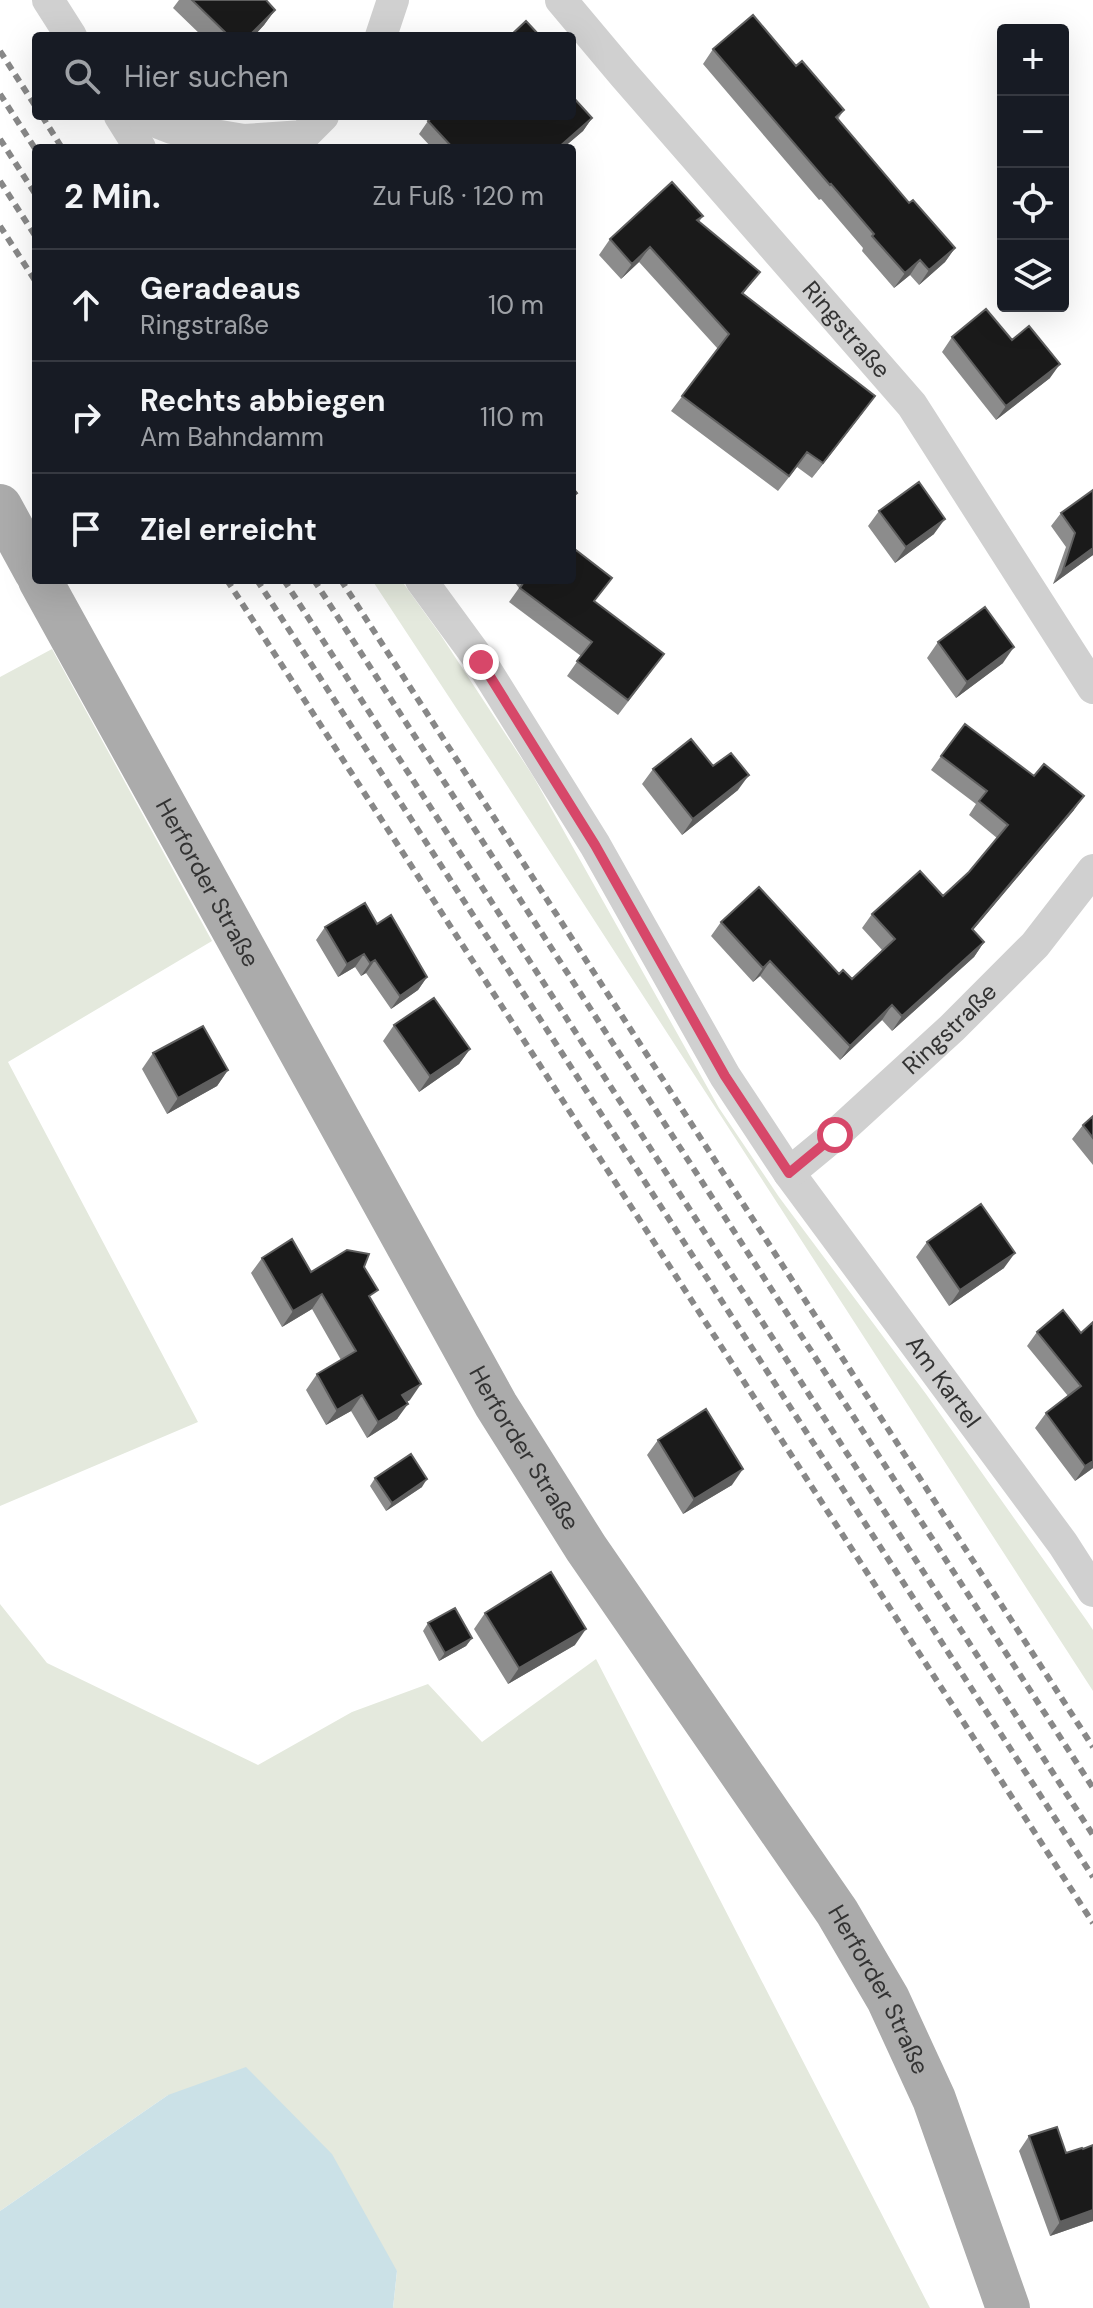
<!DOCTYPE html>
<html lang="de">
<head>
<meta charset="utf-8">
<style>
	:root { --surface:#171b24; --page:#242831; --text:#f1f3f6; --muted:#9ea1a6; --line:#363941 }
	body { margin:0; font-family:"DM Sans",sans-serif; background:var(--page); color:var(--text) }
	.controls { position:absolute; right:24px; top:24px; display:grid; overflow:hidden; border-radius:8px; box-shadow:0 8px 32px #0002 }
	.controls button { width:72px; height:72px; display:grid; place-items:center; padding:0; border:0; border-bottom:2px solid var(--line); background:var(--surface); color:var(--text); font:40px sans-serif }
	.stop { position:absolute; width:24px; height:24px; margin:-18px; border:6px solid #d74769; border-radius:50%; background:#fff }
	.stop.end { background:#d74769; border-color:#fff; box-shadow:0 2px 8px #0008 }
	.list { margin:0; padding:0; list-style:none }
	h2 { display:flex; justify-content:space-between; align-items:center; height:104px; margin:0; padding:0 32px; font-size:34px }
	h2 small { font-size:26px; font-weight:400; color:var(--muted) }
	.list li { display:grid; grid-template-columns:52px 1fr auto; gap:24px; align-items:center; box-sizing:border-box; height:112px; padding:0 32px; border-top:2px solid var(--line) }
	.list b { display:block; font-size:30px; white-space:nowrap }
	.list p { margin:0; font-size:26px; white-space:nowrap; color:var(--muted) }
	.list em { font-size:26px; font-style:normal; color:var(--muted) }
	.icon { flex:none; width:44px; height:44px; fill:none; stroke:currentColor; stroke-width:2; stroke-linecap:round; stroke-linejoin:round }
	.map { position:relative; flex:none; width:1093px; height:2308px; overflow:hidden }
	.search { position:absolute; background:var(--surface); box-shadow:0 8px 32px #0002; left:32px; top:32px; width:544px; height:88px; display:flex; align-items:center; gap:20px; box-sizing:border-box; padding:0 28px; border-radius:8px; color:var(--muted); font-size:30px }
	.panel { position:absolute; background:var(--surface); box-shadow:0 8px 32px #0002; left:32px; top:144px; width:544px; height:440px; border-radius:8px }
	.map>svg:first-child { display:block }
	.green { fill:#e4e9dd }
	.water { fill:#cbe1e7 }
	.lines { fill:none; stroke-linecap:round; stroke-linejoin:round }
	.street { stroke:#d0d0d0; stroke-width:32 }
	.primary { stroke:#ababab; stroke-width:44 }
	.rail { stroke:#888; stroke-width:6; stroke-dasharray:8 6; stroke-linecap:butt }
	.wall { fill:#8c8c8c }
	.shaded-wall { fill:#5f5f5f }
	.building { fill:#1a1a1a; stroke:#5f5f5f; stroke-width:2 }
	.route { stroke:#d74769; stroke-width:10 }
	.labels { text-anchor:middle; stroke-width:8; stroke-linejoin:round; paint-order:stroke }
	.street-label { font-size:24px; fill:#333; stroke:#fff }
</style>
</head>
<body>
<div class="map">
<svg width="1093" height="2308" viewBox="0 0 1093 2308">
	<rect width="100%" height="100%" fill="#fff"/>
	<!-- green -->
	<path class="green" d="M372,580H401L440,634L533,776L719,1108L779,1197L926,1394L1087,1621L1093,1630V1691L497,770Z
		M52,649L212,941L8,1062L198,1422L0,1506V677Z
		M0,1604L47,1663L258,1765L352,1712L428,1684L482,1742L596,1659L930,2308H393L397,2271L168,2095L0,2211Z"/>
	<!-- water -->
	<path class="water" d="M246,2067L332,2154L397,2271L393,2308H0V2211L168,2095Z"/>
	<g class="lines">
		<!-- street -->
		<g class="street">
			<path d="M48,0L71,36"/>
			<path id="s1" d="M561,0L624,75L912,405L1093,688"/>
			<path d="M381,36L393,0"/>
			<path d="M120,116L140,148"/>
			<path d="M141,116L172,128L244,140L303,136L323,116"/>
			<path id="s2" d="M421,580L481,662L595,845L725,1076L789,1173L1063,1544L1093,1591"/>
			<path id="s3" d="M789,1173L835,1135L952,1028L1035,945L1093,870"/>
		</g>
		<!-- primary -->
		<g class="primary">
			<path d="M0,506L36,572"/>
			<path id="s4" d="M40,580L496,1405L586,1548L837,1912L888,1999L934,2099L1008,2308"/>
		</g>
		<!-- rail -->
		<path class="rail" d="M0,51L36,107
			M0,94L36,150
			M42,116L62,148
			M0,139L36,195
			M0,181L36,237
			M0,226L36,282
			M227,580L1093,1923
			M257,580L1093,1877
			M284,580L1093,1835
			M314,580L1093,1788
			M341,580L1093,1747"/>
	</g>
	<!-- wall -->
	<path class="wall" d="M179,0H266L275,10L264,25L254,36H202L173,8Z
		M713,49L796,66L844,110L838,119L909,203L955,248L945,262L919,285L910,275L894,288L862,251L863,248L821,199L819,200L703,64Z
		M592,118L583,131L563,148H432L419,134L428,121Z
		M703,216L699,222L760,272L743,294L864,411L812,478L797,467L778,491L671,411L718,349L639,262L621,279L599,255L610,239Z
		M952,337L1012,340L1050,378L996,420L942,352Z
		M879,511L934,534L895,563L868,526Z
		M1061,513L1093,555L1053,584L1066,547L1051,526Z
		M513,580H572L595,602L653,669L618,715L567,676L581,656L509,602L519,588Z
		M938,642L1003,663L956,698L927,658Z
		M941,756L1074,810L973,930L984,942L974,957L892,1031L882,1020L840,1060L760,976L753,982L711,936L721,922L839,974L852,979L882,950L862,928L872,914L943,896L969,872L997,838L969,815L976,804L931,770Z
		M653,769L738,790L682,835L642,784Z
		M377,924L427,977L418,990L391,1009L366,973L361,976L355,967L338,977L316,940L325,927Z
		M394,1025L470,1049L459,1064L419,1092L383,1041Z
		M153,1053L228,1070L217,1086L167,1114L142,1069Z
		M1093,1116V1165L1072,1139L1083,1125Z
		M927,1242L1004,1268L949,1306L916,1257Z
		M262,1258L311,1272L364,1267L371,1300L410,1400L407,1402L397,1419L367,1438L351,1411L326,1425L306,1390L317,1374L341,1360L312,1309L282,1327L251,1273Z
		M1093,1322V1468L1075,1481L1035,1428L1046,1413L1068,1396L1027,1346L1037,1332L1081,1333Z
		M658,1440L732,1485L683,1514L647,1455Z
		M375,1478L422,1487L386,1511L370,1486Z
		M485,1613L575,1645L508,1684L474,1629Z
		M428,1623L472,1638L466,1646L439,1661L423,1631Z
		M1029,2136L1066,2153L1083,2149L1093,2221L1050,2236L1019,2151Z"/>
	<!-- shaded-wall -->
	<path class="shaded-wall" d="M275,10L264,25L254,36H249Z
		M592,118L583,131L563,148H558Z
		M650,247L639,262L621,279L632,264Z
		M955,248L945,262L919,285L929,270Z
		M920,260L910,275L894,288L905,273Z
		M1060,364L1050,378L996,420L1006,406Z
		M875,396L864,411L812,478L823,463Z
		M945,519L934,534L895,563L906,547Z
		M1093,548V555L1053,584L1063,570Z
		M1014,647L1003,663L956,698L967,682Z
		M749,775L738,790L682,835L693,819Z
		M1084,796L1074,810L962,943L972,929Z
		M984,942L974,957L892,1031L902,1016Z
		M364,954L355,967L338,977L347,964Z
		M375,960L366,973L361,976L370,963Z
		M770,961L760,976L753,982L763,968Z
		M427,977L418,990L391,1009L400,996Z
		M892,1005L882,1020L840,1060L850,1046Z
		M470,1049L459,1064L419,1092L430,1076Z
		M228,1070L217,1086L167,1114L178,1098Z
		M1015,1253L1004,1268L949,1306L960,1290Z
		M322,1294L312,1309L282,1327L293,1311Z
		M421,1384L410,1400L392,1410L402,1395Z
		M362,1395L351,1411L326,1425L337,1410Z
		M408,1404L397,1419L367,1438L378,1422Z
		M1093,1461V1468L1075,1481L1085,1466Z
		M743,1469L732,1485L683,1514L694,1499Z
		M427,1479L422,1487L386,1511L392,1503Z
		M586,1629L575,1645L508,1684L519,1668Z
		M472,1638L466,1646L439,1661L445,1653Z
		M1093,2210V2221L1050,2236L1060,2222Z"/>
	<!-- building -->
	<path class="building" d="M192,0H266L275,10L249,36H229Z
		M753,15L796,66L802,61L844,110L836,117L909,203L913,200L955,248L929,270L920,260L905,273L872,236L874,234L831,184L830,185L713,49Z
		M526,21L540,36H510Z
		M572,96L592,118L558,148H453L428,121L434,116H572Z
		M672,182L703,216L697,220L760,272L742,293L875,396L823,463L807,452L789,476L682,396L729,334L650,247L632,264L610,239Z
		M986,309L1012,340L1029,326L1060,364L1006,406L952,337Z
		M919,482L945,519L906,547L879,511Z
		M572,487L577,493L572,497Z
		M1093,490V548L1063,570L1075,533L1061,513Z
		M572,547L612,578L594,601L664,654L628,700L577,661L592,642L520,588L525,580H572Z
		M985,607L1014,647L967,682L938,642Z
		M965,724L1034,776L1044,764L1084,796L972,929L984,942L902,1016L892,1005L850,1046L770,961L763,968L721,922L759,887L839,974L843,970L852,979L895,939L872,914L920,871L943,896L969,872L1008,825L979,801L987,791L941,756Z
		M691,739L713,766L731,753L749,775L693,819L653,769Z
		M365,903L377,924L391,915L427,977L400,996L375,960L370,963L364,954L347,964L325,927Z
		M434,998L470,1049L430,1076L394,1025Z
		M203,1026L228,1070L178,1098L153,1053Z
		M1093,1116V1138L1083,1125Z
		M981,1204L1015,1253L960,1290L927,1242Z
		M292,1239L311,1272L347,1250L369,1254L364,1267L378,1290L369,1296L421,1384L402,1395L408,1404L378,1422L362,1395L337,1410L317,1374L356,1351L322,1294L293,1311L262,1258Z
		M1063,1310L1081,1333L1093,1322V1461L1085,1466L1046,1413L1081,1386L1037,1332Z
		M706,1409L743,1469L694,1499L658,1440Z
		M411,1454L427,1479L392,1503L375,1478Z
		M551,1572L586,1629L519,1668L485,1613Z
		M455,1608L472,1638L445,1653L428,1623Z
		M1057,2127L1066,2153L1082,2148L1083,2149L1093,2145V2210L1060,2222L1029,2136Z"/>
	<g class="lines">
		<!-- route -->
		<path class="route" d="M481,662L595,845L725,1076L789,1173L835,1135"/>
	</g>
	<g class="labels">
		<!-- street labels -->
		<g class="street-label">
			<text dy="8" stroke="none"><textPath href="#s1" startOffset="436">Ringstraße</textPath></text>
			<text dy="8" stroke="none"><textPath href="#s4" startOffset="346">Herforder Straße</textPath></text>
			<text dy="8" stroke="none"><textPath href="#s3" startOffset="216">Ringstraße</textPath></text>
			<text dy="8" stroke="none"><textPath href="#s2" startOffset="958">Am Kartel</textPath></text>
			<text dy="8" stroke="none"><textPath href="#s4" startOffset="994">Herforder Straße</textPath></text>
			<text dy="8" stroke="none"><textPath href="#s4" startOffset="1642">Herforder Straße</textPath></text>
		</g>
	</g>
</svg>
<div class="controls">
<button>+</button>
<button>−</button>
<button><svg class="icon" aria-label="locate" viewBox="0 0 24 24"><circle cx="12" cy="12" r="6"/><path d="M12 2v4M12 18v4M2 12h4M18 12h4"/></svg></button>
<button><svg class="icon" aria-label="layers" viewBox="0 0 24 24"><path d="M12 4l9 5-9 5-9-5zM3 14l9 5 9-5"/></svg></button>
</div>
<div class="stop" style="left:835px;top:1135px"></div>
<div class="stop end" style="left:481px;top:662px"></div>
<div class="search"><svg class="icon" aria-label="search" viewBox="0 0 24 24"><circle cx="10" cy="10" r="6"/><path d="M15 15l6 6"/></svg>Hier suchen</div>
<section class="panel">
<h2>2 Min.<small>Zu Fuß · 120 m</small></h2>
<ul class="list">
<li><svg class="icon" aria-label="ahead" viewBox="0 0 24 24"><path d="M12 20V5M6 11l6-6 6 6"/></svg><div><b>Geradeaus</b><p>Ringstraße</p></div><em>10 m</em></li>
<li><svg class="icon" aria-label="right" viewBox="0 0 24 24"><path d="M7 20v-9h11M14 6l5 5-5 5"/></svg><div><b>Rechts abbiegen</b><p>Am Bahndamm</p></div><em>110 m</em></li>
<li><svg class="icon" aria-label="arrive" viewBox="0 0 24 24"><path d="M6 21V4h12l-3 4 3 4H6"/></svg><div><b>Ziel erreicht</b></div></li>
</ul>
</section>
</div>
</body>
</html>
